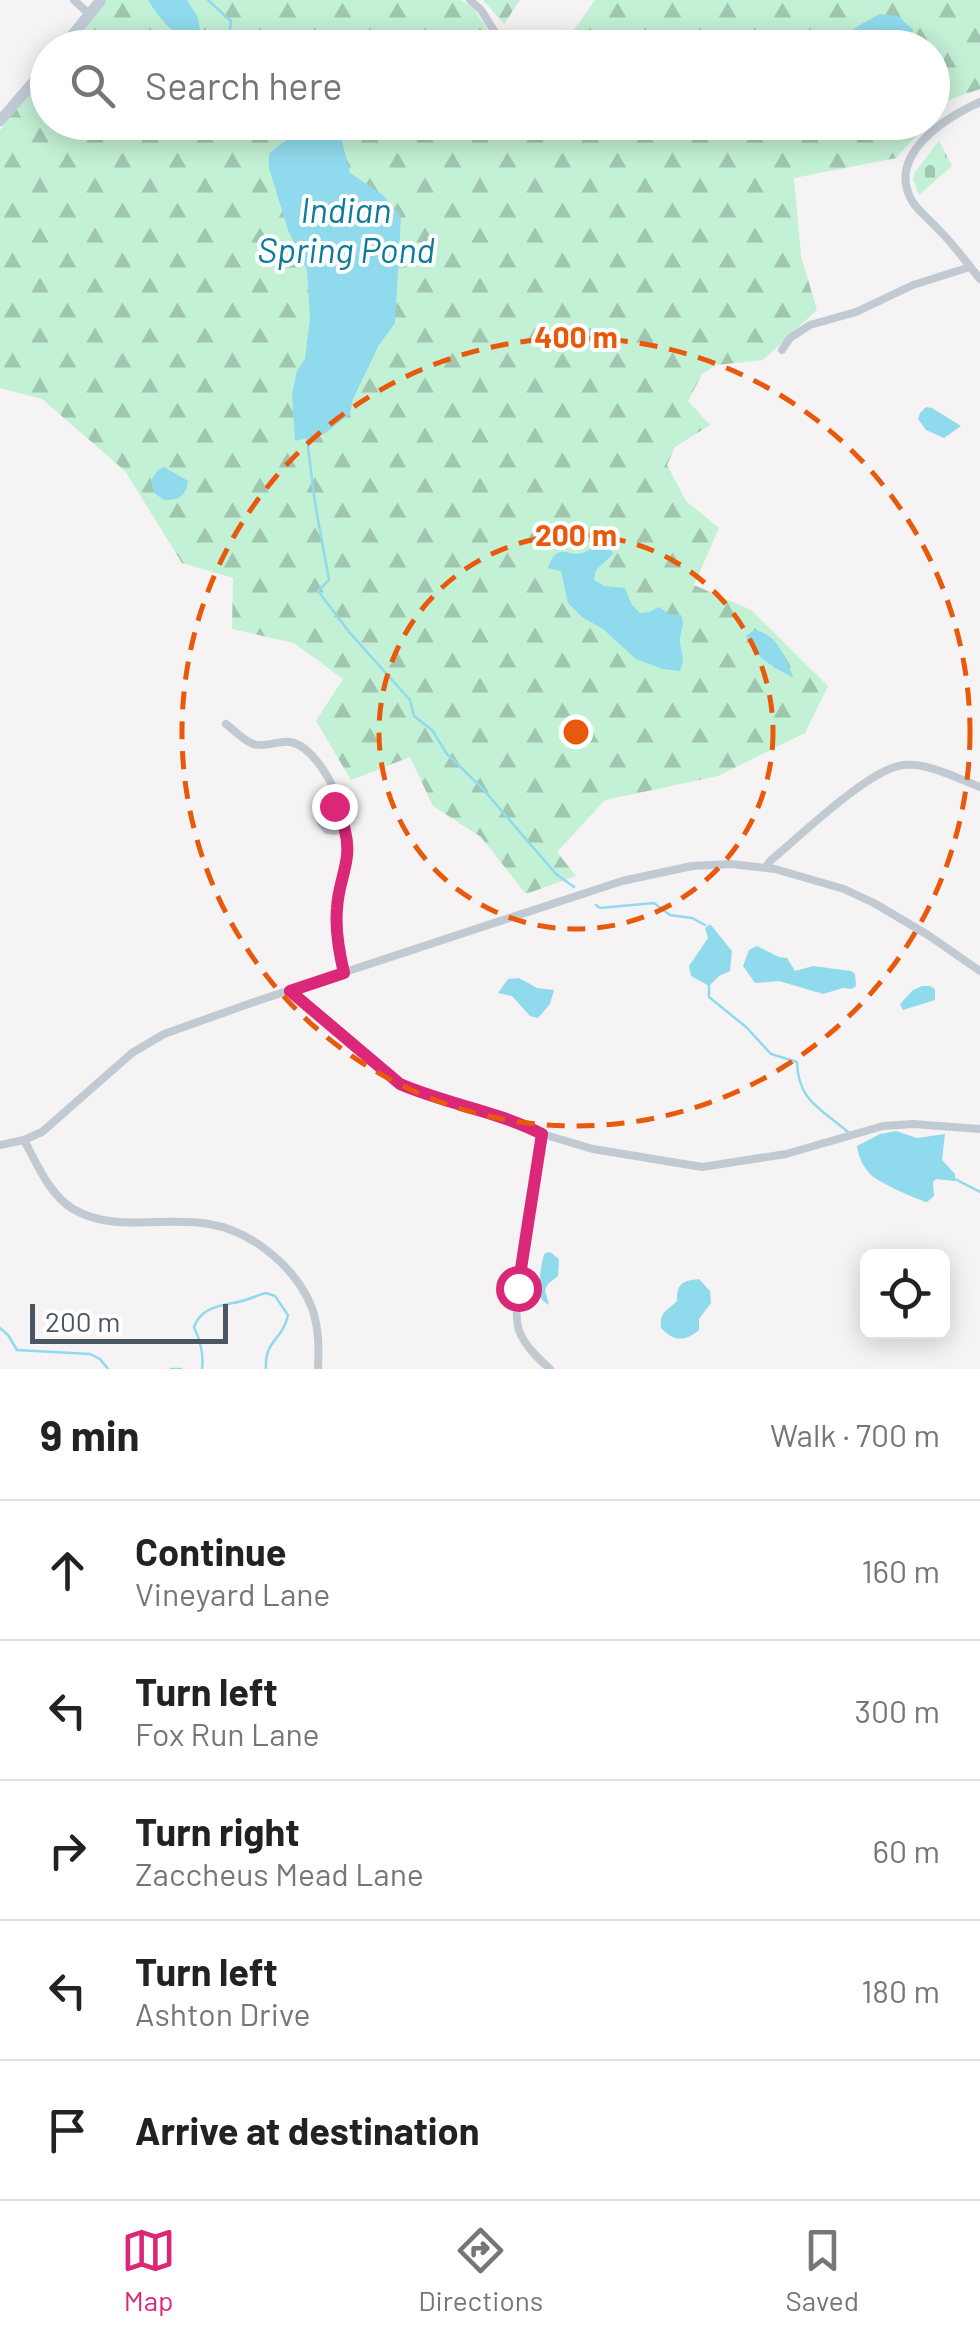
<!DOCTYPE html>
<html lang="en">
<head>
<meta charset="utf-8">
<style>
	:root { --surface:#fff; --page:#f6f6f6; --text:#222; --muted:#767676; --line:#e0e0e0; --accent:#db2777 }
	body { margin:0; font-family:Barlow,sans-serif; background:var(--page); color:var(--text) }
	.controls { position:absolute; right:30px; bottom:30px; display:grid; overflow:hidden; border-radius:15px; box-shadow:0 5px 25px #0003 }
	.controls button { width:90px; height:90px; display:grid; place-items:center; padding:0; border:0; border-bottom:2px solid var(--line); background:var(--surface); color:var(--text); font:50px sans-serif }
	.scale { position:absolute; left:30px; bottom:25px; width:198px; box-sizing:border-box; padding-left:10px; border:5px solid #4a5661; border-top:0; font-size:28px; line-height:35px; white-space:nowrap; color:#4a5661; -webkit-text-stroke:8px #fff; paint-order:stroke }
	.stop { position:absolute; width:30px; height:30px; margin:-22px; border:8px solid #db2777; border-radius:50%; background:#fff }
	.stop.end { background:#db2777; border-color:#fff; box-shadow:0 2px 10px #0008 }
	.list { margin:0; padding:0; list-style:none }
	h2 { display:flex; justify-content:space-between; align-items:center; height:130px; margin:0; padding:0 40px; font-size:42px }
	h2 small { font-size:32px; font-weight:400; color:var(--muted) }
	.list li { display:grid; grid-template-columns:65px 1fr auto; gap:30px; align-items:center; box-sizing:border-box; height:140px; padding:0 40px; border-top:2px solid var(--line) }
	.list b { display:block; font-size:38px; white-space:nowrap }
	.list p { margin:0; font-size:32px; white-space:nowrap; color:var(--muted) }
	.list em { font-size:32px; font-style:normal; color:var(--muted) }
	.icon { flex:none; width:55px; height:55px; fill:none; stroke:currentColor; stroke-width:2; stroke-linecap:round; stroke-linejoin:round }
	.map { position:relative; flex:none; width:980px; height:1369px; overflow:hidden }
	.search { position:absolute; background:var(--surface); box-shadow:0 5px 25px #0003; left:30px; right:30px; top:30px; height:110px; display:flex; align-items:center; gap:25px; box-sizing:border-box; padding:0 35px; border-radius:55px; color:var(--muted); font-size:38px }
	.sheet { height:830px; background:var(--surface) }
	nav { display:flex; justify-content:space-around; align-items:center; box-sizing:border-box; height:140px; border-top:2px solid var(--line); background:var(--surface); font-size:28px; color:var(--muted) }
	nav a { display:grid; justify-items:center; gap:5px }
	nav .on { color:var(--accent) }
	.map>svg:first-child { display:block }
	.forest { fill:url(#forest-firs) }
	.cemetery { fill:url(#cemetery-stones) }
	.water { fill:#90daee }
	.lines { fill:none; stroke-linecap:round; stroke-linejoin:round }
	.stream { stroke:#90daee; stroke-width:2.5 }
	.street { stroke:#c1cad2; stroke-width:8 }
	.secondary { stroke:#c1cbd6; stroke-width:11 }
	.route { stroke:#db2777; stroke-width:12 }
	.ring { fill:none; stroke:#e8590c; stroke-width:5; stroke-dasharray:18 12 }
	.labels { text-anchor:middle; stroke-width:8; stroke-linejoin:round; paint-order:stroke }
	.water-label { font-size:35px; font-style:italic; fill:#0c7c9b; stroke:#fff }
	.centre { fill:#e8590c; stroke:#fff; stroke-width:5 }
	.ring-label { font-size:30px; text-anchor:middle; font-weight:bold; fill:#e8590c; stroke:#fff; stroke-width:8; stroke-linejoin:round; paint-order:stroke }
</style>
</head>
<body>
<div class="map">
<svg width="980" height="1369" viewBox="0 0 980 1369">
	<defs>
		<pattern id="forest-firs" width="22" height="20" patternUnits="userSpaceOnUse" patternTransform="scale(2.5)"><rect width="22" height="20" fill="#c3f1d5"/><path d="M5 1l3.5 6h-7zM16 11l3.5 6h-7z" fill="#a0c6b0"/></pattern>
		<pattern id="cemetery-stones" width="16" height="16" patternUnits="userSpaceOnUse" patternTransform="scale(2.5)"><rect width="16" height="16" fill="#c3f1d5"/><path d="M2 7V4a2 2 0 0 1 4 0v3zM10 15v-3a2 2 0 0 1 4 0v3z" fill="#a0c6b0"/></pattern>
	</defs>
	<rect width="100%" height="100%" fill="#f5f3f3"/>
	<!-- forest -->
	<path class="forest" d="M108,0H461L473,8L499,47L68,48Z
		M483,0H520L504,24Z
		M595,0H980V89L946,101L933,116L932,48H561Z
		M47,72L48,122L927,123L896,158L794,178L801,256L817,310L763,360L716,365L702,374L688,401L710,425L675,447L667,465L686,501L719,528L694,585L751,610L828,686L805,733L718,776L605,800L557,852L576,876L526,894L481,837L433,806L410,757L351,780L316,721L343,679L294,643L232,629L233,578L182,563L125,471L42,399L0,388V130Z"/>
	<!-- cemetery -->
	<path class="cemetery" d="M939,141L952,166L919,195L913,179L915,172Z"/>
	<!-- water -->
	<path class="water" d="M148,0H187L198,18L201,36L192,40C172,35 159,18 148,0Z
		M880,14L898,16L913,30L912,37L904,47H832C840,36 866,21 880,14Z
		M328,127L340,133L350,173L383,195L401,217L395,323L379,345L353,399L350,414L324,434L295,441L292,394L297,371L305,359L310,318L307,270L288,230L269,168V154C286,137 305,132 328,127Z
		M926,407L932,408L961,426L944,438L926,430L918,419L920,413Z
		M164,467L188,481C187,496 177,501 164,500L154,493L151,480L158,470Z
		M606,539L613,554L596,570L594,580L604,586L625,588L632,605L640,613L649,612L659,607L669,614L681,615C685,625 681,628 680,639C680,653 686,655 680,671L663,669L636,659L603,629L582,617L568,603L561,571L548,568C558,540 566,558 583,553C591,550 599,543 606,539Z
		M754,630C778,634 784,656 793,676L792,677C775,668 751,655 746,636Z
		M710,924L732,951L730,971L719,976L709,986L691,976L689,966L708,938L705,928Z
		M757,946L779,957L787,958L795,971L813,966L851,971L855,974L856,986L852,989L843,988L823,994L779,981L755,983L743,966L749,950Z
		M519,978L537,988L554,990L550,1004L538,1018L530,1016L512,996L498,993L508,979Z
		M922,986H930L935,989V1000L903,1010L900,1004L913,990Z
		M896,1131L917,1138L945,1134L942,1160L955,1174V1181L936,1179L933,1182L934,1196L927,1202C917,1200 879,1182 872,1176C864,1169 858,1156 857,1146L880,1134Z
		M550,1252L559,1259L558,1276L548,1284L545,1290L549,1305L543,1301L537,1292C540,1281 541,1260 545,1253Z
		M699,1279L710,1291L711,1303L699,1319V1330C685,1342 674,1342 661,1328C659,1312 667,1311 677,1301C677,1283 682,1281 699,1279Z"/>
	<g class="lines">
		<!-- stream -->
		<path class="stream" d="M208,0L231,21L229,35L234,48
			M284,122L294,138
			M307,439L315,503L329,580L318,591L350,633L410,700L414,716L432,730L447,754L482,788L556,874L574,887
			M596,905L600,908L654,903L670,915L692,918L705,925
			M709,985V997L746,1027L771,1054L797,1062C798,1102 822,1109 849,1133
			M955,1179L980,1192
			M0,1328L8,1335L17,1350L90,1354L100,1359L108,1369
			M171,1369H181
			M202,1369C204,1356 200,1339 194,1327C202,1305 223,1306 242,1301C250,1299 258,1295 266,1293L275,1296L288,1315C283,1340 264,1340 266,1369"/>
		<!-- street -->
		<path class="street" d="M74,0L89,14
			M470,0L481,10L505,48
			M980,102C945,118 886,155 912,201C919,212 931,221 939,230C954,245 967,263 980,279
			M782,350L790,338L810,325L856,312L913,285L970,267
			M226,724C234,730 242,739 251,743C264,749 277,740 290,742C312,745 338,788 340,809
			M342,827L335,831L327,830L321,823L322,812L333,806C344,809 347,818 342,827C357,852 340,880 337,907C335,929 339,952 344,973
			M766,867L770,861C799,837 871,767 904,765C929,763 957,778 980,787
			M290,991L400,1084L417,1092L505,1117L542,1134L593,1149L702,1167L786,1154L883,1126L913,1124L980,1129
			M542,1134C535,1169 507,1306 520,1333C526,1347 539,1359 550,1369
			M24,1140C37,1164 49,1194 73,1209C113,1233 165,1216 209,1224C252,1231 296,1267 312,1308C319,1328 319,1348 318,1369
			M0,1145L24,1140L42,1132L132,1053L164,1034L257,1001L622,881L692,866L731,864L775,869L844,889L874,903L928,935L980,971"/>
		<!-- secondary -->
		<path class="secondary" d="M62,48L101,0
			M0,121L48,65"/>
	</g>
	<g class="lines">
		<!-- route -->
		<path class="route" d="M334,806C350,814 341,819 345,831C353,861 338,880 337,909C335,930 339,952 344,973L290,991L400,1084C446,1104 497,1111 542,1134L518,1288"/>
	</g>
	<!-- distance rings -->
	<g class="ring">
		<circle cx="576" cy="732" r="197"/>
		<circle cx="576" cy="732" r="394"/>
	</g>
	<g class="labels">
		<!-- water labels -->
		<g class="water-label">
			<text x="346" y="223">Indian<tspan x="346" dy="40">Spring Pond</tspan></text>
		</g>
	</g>
	<circle cx="576" cy="732" r="15" class="centre"/>
	<g class="ring-label">
		<text x="576" y="348">400 m</text>
		<text x="576" y="546">200 m</text>
	</g>
</svg>
<div class="controls">
<button><svg class="icon" aria-label="locate" viewBox="0 0 24 24"><circle cx="12" cy="12" r="6"/><path d="M12 2v4M12 18v4M2 12h4M18 12h4"/></svg></button>
</div>
<div class="scale">200 m</div>
<div class="stop" style="left:518px;top:1288px"></div>
<div class="stop end" style="left:334px;top:806px"></div>
<div class="search"><svg class="icon" aria-label="search" viewBox="0 0 24 24"><circle cx="10" cy="10" r="6"/><path d="M15 15l6 6"/></svg>Search here</div>
</div>
<section class="sheet">
<h2>9 min<small>Walk · 700 m</small></h2>
<ul class="list">
<li><svg class="icon" aria-label="ahead" viewBox="0 0 24 24"><path d="M12 20V5M6 11l6-6 6 6"/></svg><div><b>Continue</b><p>Vineyard Lane</p></div><em>160 m</em></li>
<li><svg class="icon" aria-label="left" viewBox="0 0 24 24"><path d="M17 20v-9H6M10 6l-5 5 5 5"/></svg><div><b>Turn left</b><p>Fox Run Lane</p></div><em>300 m</em></li>
<li><svg class="icon" aria-label="right" viewBox="0 0 24 24"><path d="M7 20v-9h11M14 6l5 5-5 5"/></svg><div><b>Turn right</b><p>Zaccheus Mead Lane</p></div><em>60 m</em></li>
<li><svg class="icon" aria-label="left" viewBox="0 0 24 24"><path d="M17 20v-9H6M10 6l-5 5 5 5"/></svg><div><b>Turn left</b><p>Ashton Drive</p></div><em>180 m</em></li>
<li><svg class="icon" aria-label="arrive" viewBox="0 0 24 24"><path d="M6 21V4h12l-3 4 3 4H6"/></svg><div><b>Arrive at destination</b></div></li>
</ul>
</section>
<nav>
<a class="on"><svg class="icon" aria-label="map" viewBox="0 0 24 24"><path d="M3 6l6-2 6 2 6-2v14l-6 2-6-2-6 2zM9 4v14M15 6v14"/></svg>Map</a>
<a><svg class="icon" aria-label="directions" viewBox="0 0 24 24"><path d="M12 3l9 9-9 9-9-9zM9 14v-3h6M13 9l2 2-2 2"/></svg>Directions</a>
<a><svg class="icon" aria-label="saved" viewBox="0 0 24 24"><path d="M7 4h10v16l-5-4-5 4z"/></svg>Saved</a>
</nav>
</body>
</html>
